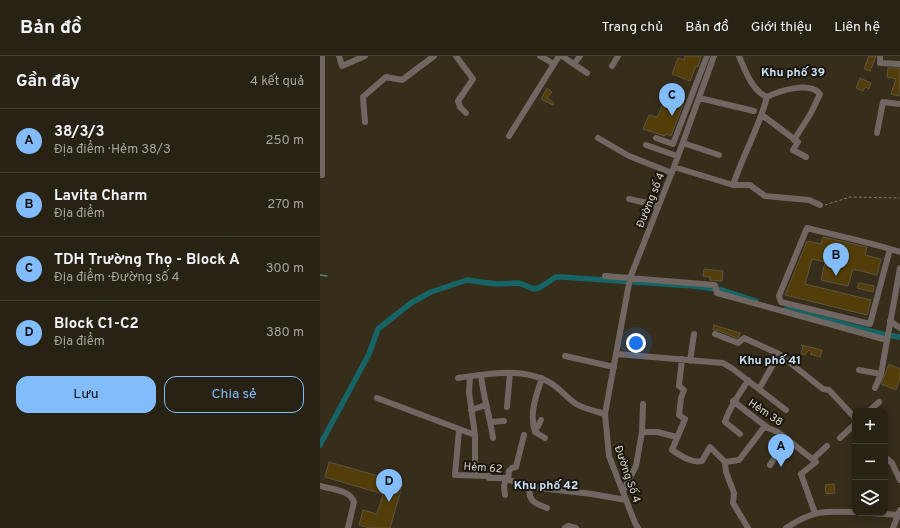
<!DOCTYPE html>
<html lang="vi">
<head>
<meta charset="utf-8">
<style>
	:root { --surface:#282214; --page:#302a1d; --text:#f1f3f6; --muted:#a5a4a0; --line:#443f34; --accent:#82bcfa }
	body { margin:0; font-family:Overpass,sans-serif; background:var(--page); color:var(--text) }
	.controls { position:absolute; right:12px; bottom:12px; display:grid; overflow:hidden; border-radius:8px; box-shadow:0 2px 10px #0003 }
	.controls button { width:36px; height:36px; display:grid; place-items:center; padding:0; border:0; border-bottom:1px solid var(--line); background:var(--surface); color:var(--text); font:20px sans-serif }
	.you { position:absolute; left:316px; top:287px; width:14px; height:14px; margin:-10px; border:3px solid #fff; border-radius:50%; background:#1a73e8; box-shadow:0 0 0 6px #1a73e833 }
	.badge { display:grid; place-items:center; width:26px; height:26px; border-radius:50%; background:var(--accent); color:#111; font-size:13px; font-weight:700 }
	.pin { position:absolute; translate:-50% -33px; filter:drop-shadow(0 1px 2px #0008) }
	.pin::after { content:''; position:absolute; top:21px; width:14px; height:12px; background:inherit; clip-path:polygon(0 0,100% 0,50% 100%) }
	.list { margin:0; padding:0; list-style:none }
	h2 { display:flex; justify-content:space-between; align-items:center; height:52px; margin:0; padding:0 16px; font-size:17px }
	h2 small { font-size:13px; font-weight:400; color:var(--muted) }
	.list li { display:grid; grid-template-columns:26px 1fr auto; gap:12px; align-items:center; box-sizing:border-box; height:64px; padding:0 16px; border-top:1px solid var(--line) }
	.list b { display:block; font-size:15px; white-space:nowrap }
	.list p { margin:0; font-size:13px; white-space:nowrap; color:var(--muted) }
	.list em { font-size:13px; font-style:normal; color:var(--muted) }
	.actions { display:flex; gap:8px; padding:12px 16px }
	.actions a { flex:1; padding:9px 0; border:1px solid var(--accent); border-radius:12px; text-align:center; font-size:14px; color:var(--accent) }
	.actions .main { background:var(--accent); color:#111 }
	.icon { flex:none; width:22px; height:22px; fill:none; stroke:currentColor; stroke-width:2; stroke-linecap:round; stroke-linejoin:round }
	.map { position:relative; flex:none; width:580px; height:472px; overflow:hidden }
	header { display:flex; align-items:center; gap:24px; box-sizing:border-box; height:56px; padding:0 20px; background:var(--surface); border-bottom:1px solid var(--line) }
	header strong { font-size:19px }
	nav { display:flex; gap:22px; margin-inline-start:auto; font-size:14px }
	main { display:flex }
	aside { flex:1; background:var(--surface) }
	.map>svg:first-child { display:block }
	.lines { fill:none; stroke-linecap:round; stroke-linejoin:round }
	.stream { stroke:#508583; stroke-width:1.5 }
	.canal { stroke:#166466; stroke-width:5.5 }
	.building { fill:#533e09; stroke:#5e5441 }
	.path { stroke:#7e7667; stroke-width:1; stroke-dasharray:3 2; stroke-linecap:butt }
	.minor { stroke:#716762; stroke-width:6 }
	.labels { text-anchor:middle; stroke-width:4; stroke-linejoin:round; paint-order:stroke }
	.street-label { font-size:11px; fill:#d9d3c8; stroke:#1a160e }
	.neighbourhood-label { font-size:12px; font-weight:bold; fill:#cbe1f9; stroke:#1a160e }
</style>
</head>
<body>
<header>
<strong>Bản đồ</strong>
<nav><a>Trang chủ</a><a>Bản đồ</a><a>Giới thiệu</a><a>Liên hệ</a></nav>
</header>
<main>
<aside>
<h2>Gần đây<small>4 kết quả</small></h2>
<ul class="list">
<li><span class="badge">A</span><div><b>38/3/3</b><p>Địa điểm · Hẻm 38/3</p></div><em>250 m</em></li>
<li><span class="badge">B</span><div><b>Lavita Charm</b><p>Địa điểm</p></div><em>270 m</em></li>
<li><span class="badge">C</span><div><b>TDH Trường Thọ - Block A</b><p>Địa điểm · Đường số 4</p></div><em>300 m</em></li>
<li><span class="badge">D</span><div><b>Block C1-C2</b><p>Địa điểm</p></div><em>380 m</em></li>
</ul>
<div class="actions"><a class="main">Lưu</a><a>Chia sẻ</a></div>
</aside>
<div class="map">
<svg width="580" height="472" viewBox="0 0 580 472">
	<rect width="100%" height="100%" fill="#362d1b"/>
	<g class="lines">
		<!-- stream -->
		<path class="stream" d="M0,219L7,220"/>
		<!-- canal -->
		<path class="canal" d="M466,253L562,278L580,281
			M0,389L49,298L58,273L91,247L111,236L147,224L176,228L199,227L214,233L219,232L236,221H241L374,230L402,234L436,245"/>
	</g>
	<!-- building -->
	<path class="building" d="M365,0H381L378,11L376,10L370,25L352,18L358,2L364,4Z
		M549,0H556L550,15L544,13Z
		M568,12H580L579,40L571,38L576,23L567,21Z
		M540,22L551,27L549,33L545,31L543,35L536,32Z
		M227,32L232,36L227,42L234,47L233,49L221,43Z
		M346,40L364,46L351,80L346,78L345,80L323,73L329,59L337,61L339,58Z
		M503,181L547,191L545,199L561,203L557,219L533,213L528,230L501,224L505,206L492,203L485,228L551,244L547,259L465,239L487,185L501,188Z
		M384,213L403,215L402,225L390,224V221L383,220Z
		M539,227L554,230L553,236L537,232Z
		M394,269L420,277L419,281L417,282L397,274H393Z
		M481,289L502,294L500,301L490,298L492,297L489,294L485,299L481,298L483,290Z
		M569,308L580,313V322L576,334L561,328Z
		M9,406L83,427L70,472H50L39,469L43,454L57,458L63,438L5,421Z
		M514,428L515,437L506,438L505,429Z"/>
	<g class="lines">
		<!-- path -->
		<path class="path" d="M505,149L530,141L580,142"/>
		<!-- minor -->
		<path class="minor" d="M19,0L22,10L45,0
			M136,0L153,23L138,45L140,51L146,57
			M220,0L234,8
			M242,0L267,17
			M419,0C425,14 432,35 447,41
			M560,0V7L580,8
			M254,8L260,0
			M292,10L298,0
			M447,41C459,35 489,25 500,38L491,57L474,84
			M379,42L434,55
			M442,59L478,86L473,94L486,101
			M45,66L43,41L66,21L82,24L114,0
			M557,77L563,46L580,48
			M189,80L239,0
			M278,82L309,100L352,117
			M336,82L353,88L387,0
			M363,87L399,99
			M326,89L357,100
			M354,111L413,129H430L445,140L489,144L500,149
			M0,119H2V0
			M413,129C423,99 439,72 447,41
			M309,143L327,147L338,151
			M570,193L550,268L461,246L459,240L487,172C518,180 550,186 580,196
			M285,220L395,229L397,237L567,284
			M570,265L580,272
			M395,278L418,287L424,282L459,298L503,333L509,334L535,362
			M297,298L403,307L413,313L466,354
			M245,300L294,311
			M362,303L359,330L364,334L361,342L359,359L365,363L352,394C360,399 372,408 382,405L390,391L405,406L406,416L414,437L413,447L428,472
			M370,305L374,278
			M539,314L561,318L580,212
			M161,319C163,340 170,360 173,382
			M150,321L149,336L155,379V420
			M138,322C167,318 200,311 227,325C238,330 246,341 256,348C265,353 275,355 285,358
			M222,322C216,340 209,357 215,376L225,382
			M555,332L561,318
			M439,333L459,298
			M57,342L155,379
			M413,345L448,372L458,376L496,406L481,418L495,457
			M187,351L190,317
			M151,354L166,349
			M549,355L559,346
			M171,366L184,365
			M139,374L135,419L169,420V422H186L203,430L272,438L306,444
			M215,376L221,364
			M322,376L323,348
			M420,378L405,366C409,351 420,338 428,324
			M520,382L535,368
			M565,401L572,407L580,424
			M493,403L507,390
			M405,406L419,404L445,370
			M450,409L467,383
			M188,424L189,415L192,412L196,411L204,379
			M0,430C11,433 30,434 34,446L28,472
			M210,431C207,445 216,448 227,452
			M303,435L316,410L322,376H337L357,381
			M185,439L184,430L186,422
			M550,457L580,459
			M245,472L248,470L256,472
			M318,472L315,467L289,400L285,358L310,222L354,111L394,0
			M466,472C493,454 504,455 535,456
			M573,472L580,454"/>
	</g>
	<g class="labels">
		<!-- street labels -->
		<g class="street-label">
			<text transform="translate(330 144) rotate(-68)" y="4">Đường số 4</text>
			<text transform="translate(446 356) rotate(34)" y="4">Hẻm 38</text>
			<text transform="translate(163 411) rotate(4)" y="4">Hẻm 62</text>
			<text transform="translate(308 418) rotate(71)" y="4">Đường Số 4</text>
		</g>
		<!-- neighbourhood labels -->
		<g class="neighbourhood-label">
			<text x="473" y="20">Khu phố 39</text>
			<text x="450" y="308">Khu phố 41</text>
			<text x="226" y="433">Khu phố 42</text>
		</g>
	</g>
</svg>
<div class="controls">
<button>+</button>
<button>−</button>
<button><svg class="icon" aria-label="layers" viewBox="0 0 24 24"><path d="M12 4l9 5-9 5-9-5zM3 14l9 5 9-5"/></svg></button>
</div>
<div class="you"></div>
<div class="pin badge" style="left:461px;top:411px">A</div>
<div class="pin badge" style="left:516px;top:220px">B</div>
<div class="pin badge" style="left:352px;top:60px">C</div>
<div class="pin badge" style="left:69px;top:446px">D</div>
</div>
</main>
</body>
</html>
